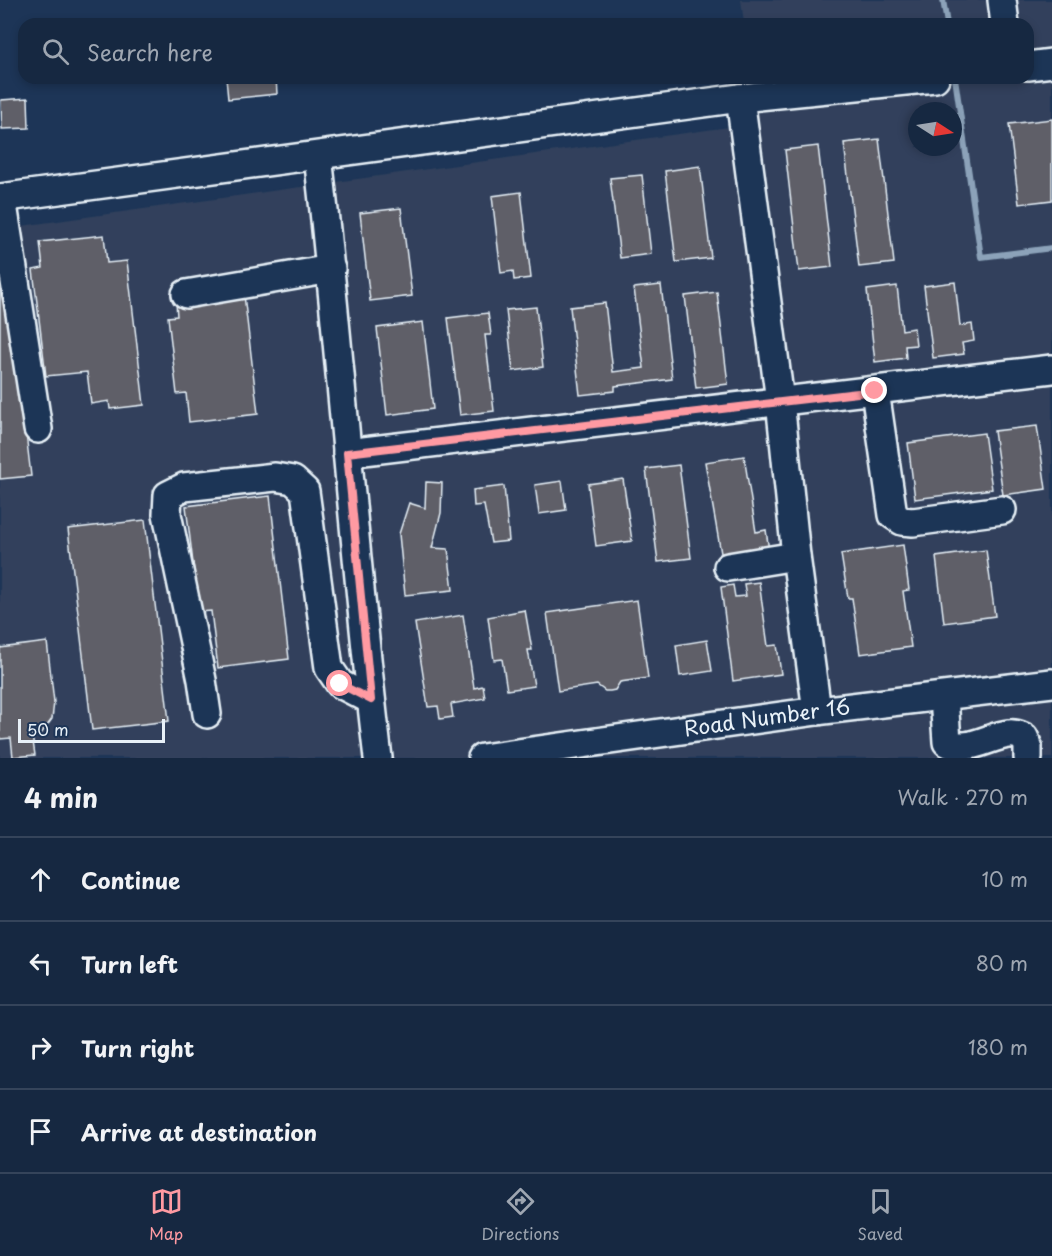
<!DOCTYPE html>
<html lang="en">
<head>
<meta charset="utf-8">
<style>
	:root { --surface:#162841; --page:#23344c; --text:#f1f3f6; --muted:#9ea6b1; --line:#35445a; --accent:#ff9aa2 }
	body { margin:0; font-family:"Playpen Sans",sans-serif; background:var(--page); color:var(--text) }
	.compass { position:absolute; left:908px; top:102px; width:54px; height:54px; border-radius:50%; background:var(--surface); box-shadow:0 3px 9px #0003; rotate:102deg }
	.scale { position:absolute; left:18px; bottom:15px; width:147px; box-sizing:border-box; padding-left:6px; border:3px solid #e8f1f8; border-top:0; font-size:16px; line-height:21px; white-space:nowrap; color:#e8f1f8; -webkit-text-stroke:4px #1d3557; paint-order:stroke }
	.stop { position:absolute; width:18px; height:18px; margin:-14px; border:4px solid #ff9aa2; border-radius:50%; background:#fff }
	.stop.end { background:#ff9aa2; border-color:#fff; box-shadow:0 2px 6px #0008 }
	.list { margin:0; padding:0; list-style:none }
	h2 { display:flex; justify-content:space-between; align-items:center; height:78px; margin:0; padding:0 24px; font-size:26px }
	h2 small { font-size:20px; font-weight:400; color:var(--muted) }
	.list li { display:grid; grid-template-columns:39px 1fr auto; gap:18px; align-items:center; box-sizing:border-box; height:84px; padding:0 24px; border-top:2px solid var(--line) }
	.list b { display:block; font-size:22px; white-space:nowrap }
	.list em { font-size:20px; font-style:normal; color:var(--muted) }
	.icon { flex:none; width:33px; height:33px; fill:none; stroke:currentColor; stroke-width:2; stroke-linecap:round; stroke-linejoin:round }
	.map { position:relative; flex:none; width:1052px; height:758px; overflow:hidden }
	.search { position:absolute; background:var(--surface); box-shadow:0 3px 9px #0003; left:18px; right:18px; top:18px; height:66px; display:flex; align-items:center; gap:15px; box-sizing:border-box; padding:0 21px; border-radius:18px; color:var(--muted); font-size:22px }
	.sheet { height:414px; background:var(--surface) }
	nav { display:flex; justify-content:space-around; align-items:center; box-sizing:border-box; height:84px; border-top:2px solid var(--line); background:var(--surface); font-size:16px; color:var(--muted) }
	nav a { display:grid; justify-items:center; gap:3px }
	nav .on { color:var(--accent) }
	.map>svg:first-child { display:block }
	.built { fill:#30415c; fill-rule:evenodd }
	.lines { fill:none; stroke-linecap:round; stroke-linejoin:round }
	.stream { stroke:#8ca2b9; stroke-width:6 }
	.building { fill:#5e5e68; stroke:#e8f1f8; stroke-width:1.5 }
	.minor-casing { stroke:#e8f1f8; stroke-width:32 }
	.minor { stroke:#1d3557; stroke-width:27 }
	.route { stroke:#ff9aa2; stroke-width:8 }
	.labels { text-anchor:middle; stroke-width:5; stroke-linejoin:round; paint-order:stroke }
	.street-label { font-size:21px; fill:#e8f1f8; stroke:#1d3557 }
</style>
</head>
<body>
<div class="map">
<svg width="1052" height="758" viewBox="0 0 1052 758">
	<rect width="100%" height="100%" fill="#1d3557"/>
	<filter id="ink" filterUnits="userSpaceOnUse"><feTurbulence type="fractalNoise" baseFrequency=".0167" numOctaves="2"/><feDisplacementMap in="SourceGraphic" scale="12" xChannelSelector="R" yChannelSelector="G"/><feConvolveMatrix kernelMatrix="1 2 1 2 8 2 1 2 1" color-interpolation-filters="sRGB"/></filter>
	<g filter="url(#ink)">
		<!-- built -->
		<path class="built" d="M741,0H1052V758H0V229L757,123L751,78H1028V24H744ZM917,111H953V147H917Z"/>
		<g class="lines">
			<!-- stream -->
			<path class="stream" d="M943,0L947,24
				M955,78L981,257L1052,248"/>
		</g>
		<!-- building -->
		<path class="building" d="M226,78H276L277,94L228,99Z
			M28,98L29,128L2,129L1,100Z
			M1052,119V200L1019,204L1009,124Z
			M879,139L894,263L859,267L844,143Z
			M818,146L832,267L799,271L785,150Z
			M700,166L711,258L676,262L665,171Z
			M642,175L651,254L620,258L610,178Z
			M521,192L531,278L514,280L513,271L501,273L492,196Z
			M401,208L412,296L370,301L360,213Z
			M104,235L107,263L127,261L144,405L110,409L109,401L91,404L87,372L46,376L33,270L43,268L40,242Z
			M5,255L31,476L0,479V256Z
			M955,282L960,326L972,324L974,341L962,343L964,354L933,358L924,286Z
			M661,285L672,379L615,386V391L580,395L570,307L605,303L613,372L644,368L634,288Z
			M897,286L902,330L914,328L916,345L905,346L906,358L875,362L867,290Z
			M717,292L728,384L696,388L685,296Z
			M244,295L258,414L189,422L186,393L177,394L168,317L177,316L176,303Z
			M536,307L543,367L513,371L506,310Z
			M488,313L491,335H485L494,411L460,415L448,318Z
			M423,322L433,409L387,415L377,328Z
			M1037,426L1046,489L1003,495L994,431Z
			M984,433L992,489L915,499L908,443Z
			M744,456L756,532L766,530L769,551L722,559L705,462Z
			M679,465L691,558L658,562L646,469Z
			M623,479L632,541L596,546L588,484Z
			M562,481L566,510L539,514L535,485Z
			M426,482L442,483L441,513L432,548L448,549L453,590L405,595L399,534L409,503L425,508Z
			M504,486L509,541L491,543L484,505L474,506L473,490Z
			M270,496L289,659L218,668L211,611L199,612L186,506Z
			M145,520L169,721L92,730L68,529Z
			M903,545L909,590L903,591L911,647L860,654L852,598H848L841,554Z
			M986,550L995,616L944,623L936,557Z
			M759,582L768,646L777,645L781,674L733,681L721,587L733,585L735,597L746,596L744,584Z
			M637,600L648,678L620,682L615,690L610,691H605L597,685L558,691L547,613Z
			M525,610L532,650H528L534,686L507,690L502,659L494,660L488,617Z
			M463,615L474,688L483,686L485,698L451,704L453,717L440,719L438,706L428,707L415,623Z
			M707,640L712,671L680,676L676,645Z
			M47,642L54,702L52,719L41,734L32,735L35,755L13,757L11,738L0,739V648Z"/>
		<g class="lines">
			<defs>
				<g id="minor">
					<path d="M1002,0L1005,24"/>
					<path d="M1028,66L1052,63"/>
					<path d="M740,98L780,401L796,556L817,711"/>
					<path d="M318,156C341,356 354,558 378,758"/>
					<path d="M0,198L740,98L935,78"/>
					<path d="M2,198L38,429"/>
					<path d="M186,294L331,269"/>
					<path d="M875,391L893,515L902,521L913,522L1002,510"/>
					<path d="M347,453L1052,369"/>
					<path d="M728,567L796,556"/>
					<path d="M944,697L947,742C966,754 989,736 1009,734C1014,733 1019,735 1024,737L1028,746V758"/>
					<path d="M207,714L202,680L167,514L168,495L184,487L275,477L293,480L305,491L329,668L340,684L371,700"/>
					<path id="s1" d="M482,758L817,711L1052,683"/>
				</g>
			</defs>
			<!-- minor casing -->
			<use href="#minor" class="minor-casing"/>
			<!-- minor -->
			<use href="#minor" class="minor"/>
		</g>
	</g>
	<g class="lines" filter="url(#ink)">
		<!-- route -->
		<path class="route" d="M340,684L371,700L347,453L875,391"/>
	</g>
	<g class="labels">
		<!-- street labels -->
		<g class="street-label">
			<text dy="7" stroke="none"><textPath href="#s1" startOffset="288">Road Number 16</textPath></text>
		</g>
	</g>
</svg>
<svg class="compass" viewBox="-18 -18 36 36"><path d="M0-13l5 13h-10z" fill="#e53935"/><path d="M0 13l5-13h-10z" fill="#9ea6b1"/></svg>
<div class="scale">50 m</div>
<div class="stop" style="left:340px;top:684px"></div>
<div class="stop end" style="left:875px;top:391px"></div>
<div class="search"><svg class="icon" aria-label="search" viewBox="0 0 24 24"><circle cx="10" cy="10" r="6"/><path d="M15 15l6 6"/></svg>Search here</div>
</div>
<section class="sheet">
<h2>4 min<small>Walk · 270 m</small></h2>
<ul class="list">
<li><svg class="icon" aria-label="ahead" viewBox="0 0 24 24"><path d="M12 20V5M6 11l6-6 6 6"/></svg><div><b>Continue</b></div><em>10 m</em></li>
<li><svg class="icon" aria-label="left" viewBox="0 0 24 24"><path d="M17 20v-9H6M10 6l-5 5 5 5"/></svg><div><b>Turn left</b></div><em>80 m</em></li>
<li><svg class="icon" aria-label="right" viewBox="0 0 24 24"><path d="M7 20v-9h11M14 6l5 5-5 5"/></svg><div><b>Turn right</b></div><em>180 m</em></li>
<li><svg class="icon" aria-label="arrive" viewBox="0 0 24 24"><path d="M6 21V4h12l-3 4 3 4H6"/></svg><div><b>Arrive at destination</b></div></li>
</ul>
</section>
<nav>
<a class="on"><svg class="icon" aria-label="map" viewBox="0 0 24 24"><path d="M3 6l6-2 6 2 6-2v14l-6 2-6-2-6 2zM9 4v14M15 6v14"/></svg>Map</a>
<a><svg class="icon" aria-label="directions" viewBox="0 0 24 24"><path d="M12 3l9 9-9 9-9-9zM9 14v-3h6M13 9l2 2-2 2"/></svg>Directions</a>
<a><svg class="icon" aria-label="saved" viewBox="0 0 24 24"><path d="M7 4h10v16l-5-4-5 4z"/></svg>Saved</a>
</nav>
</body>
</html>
